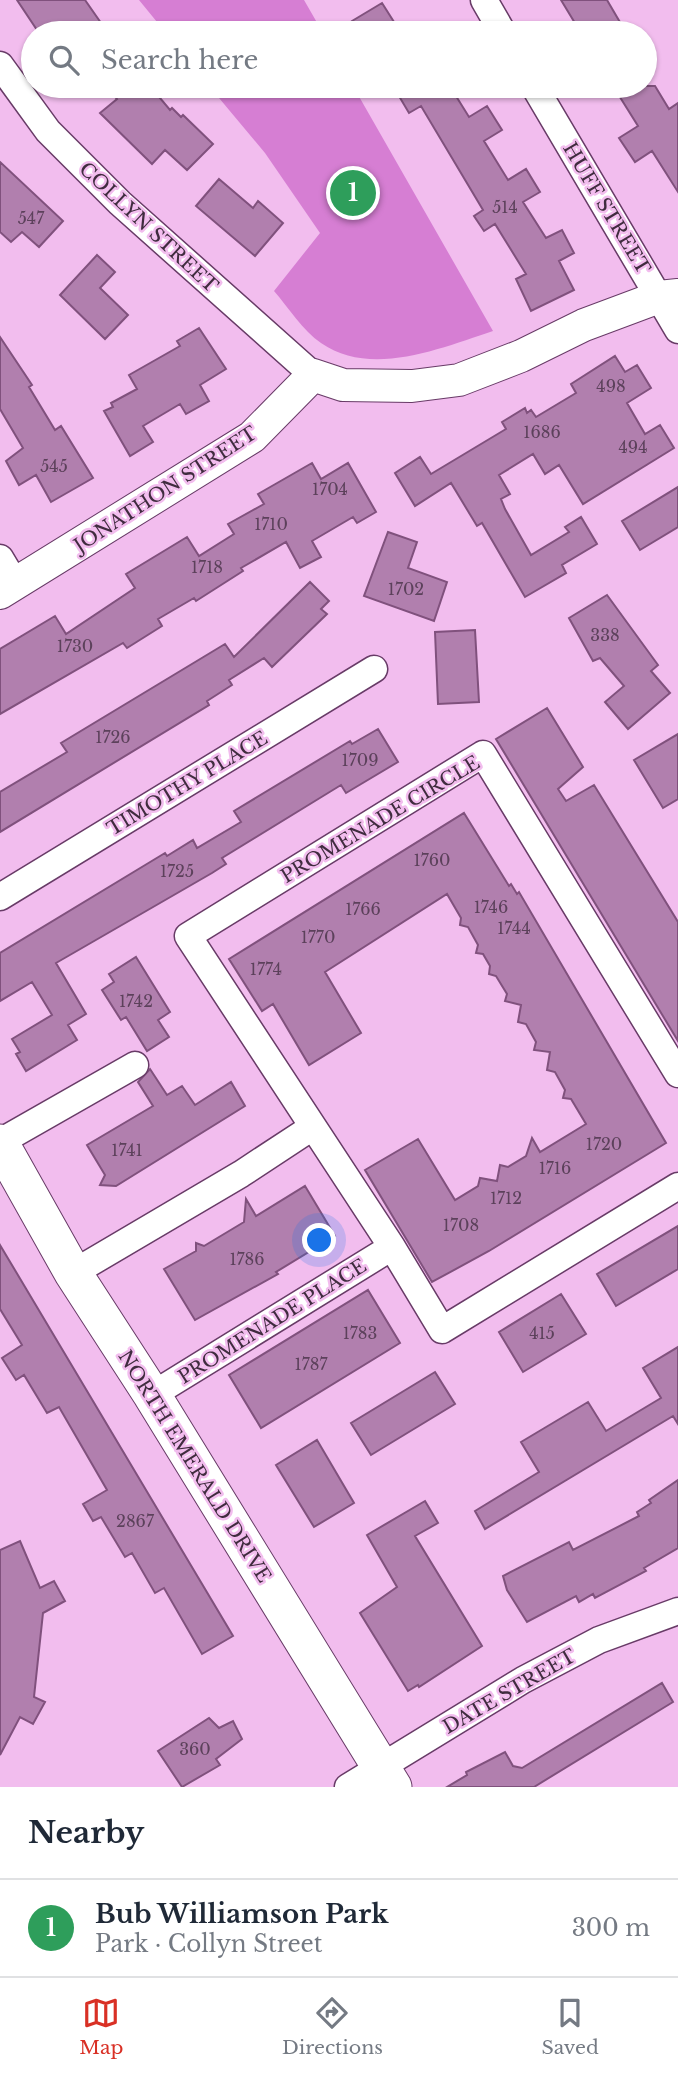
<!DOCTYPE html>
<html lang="en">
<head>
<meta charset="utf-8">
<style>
	:root { --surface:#fff; --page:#f6f6f7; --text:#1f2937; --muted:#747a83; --line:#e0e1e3; --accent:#d93025 }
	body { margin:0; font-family:"Libre Baskerville",serif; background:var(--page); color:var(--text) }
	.you { position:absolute; left:320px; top:1241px; width:24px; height:24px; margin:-18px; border:5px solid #fff; border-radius:50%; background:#1a73e8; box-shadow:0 0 0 10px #1a73e833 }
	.badge { display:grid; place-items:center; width:46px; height:46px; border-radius:50%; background:var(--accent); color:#fff; font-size:23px; font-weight:700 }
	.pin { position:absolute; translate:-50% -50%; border:4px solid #fff; box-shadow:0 2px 7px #0006 }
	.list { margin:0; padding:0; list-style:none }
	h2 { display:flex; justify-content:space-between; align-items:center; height:91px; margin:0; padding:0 28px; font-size:30px }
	h2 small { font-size:23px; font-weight:400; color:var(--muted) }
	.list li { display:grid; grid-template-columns:46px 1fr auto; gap:21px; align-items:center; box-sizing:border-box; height:98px; padding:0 28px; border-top:2px solid var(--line) }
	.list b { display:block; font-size:26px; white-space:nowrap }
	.list p { margin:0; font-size:23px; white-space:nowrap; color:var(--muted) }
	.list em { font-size:23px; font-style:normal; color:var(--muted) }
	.icon { flex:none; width:38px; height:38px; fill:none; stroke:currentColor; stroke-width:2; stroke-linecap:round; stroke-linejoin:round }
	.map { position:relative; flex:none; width:678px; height:1787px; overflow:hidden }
	.search { position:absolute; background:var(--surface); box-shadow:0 2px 5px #0004; left:21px; right:21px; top:21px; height:77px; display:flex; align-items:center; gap:18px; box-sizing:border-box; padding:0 24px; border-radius:38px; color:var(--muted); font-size:26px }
	.sheet { height:189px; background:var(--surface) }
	nav { display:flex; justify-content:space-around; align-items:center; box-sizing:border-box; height:98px; border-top:2px solid var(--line); background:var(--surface); font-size:19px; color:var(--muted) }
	nav a { display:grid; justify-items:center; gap:4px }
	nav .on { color:var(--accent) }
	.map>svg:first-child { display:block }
	.green { fill:#d67ed3 }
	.building { fill:#b17fae; stroke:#80517d; stroke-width:2 }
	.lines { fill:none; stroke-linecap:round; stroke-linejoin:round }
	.minor-casing { stroke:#683b67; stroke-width:29 }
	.tertiary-casing { stroke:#683b67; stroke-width:34 }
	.secondary-casing { stroke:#683b67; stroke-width:39 }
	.minor { stroke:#fff; stroke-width:26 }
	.tertiary { stroke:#fff; stroke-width:32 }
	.secondary { stroke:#fff; stroke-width:37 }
	.labels { text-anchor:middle; stroke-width:5; stroke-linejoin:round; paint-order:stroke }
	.number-label { font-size:16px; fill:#5c415b }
	.street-label { font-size:19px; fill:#402c3f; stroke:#f2bdee }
</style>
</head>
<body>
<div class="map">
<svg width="678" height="1787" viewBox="0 0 678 1787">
	<rect width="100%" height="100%" fill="#f2bdee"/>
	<!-- green -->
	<path class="green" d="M139,0H304L323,33H166Z
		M209,86H353L493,331C441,348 371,378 321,343C303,331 288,307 274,291L320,233L265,153Z"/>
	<!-- building -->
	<path class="building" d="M17,0H85L108,33H39Z
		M561,0H607L621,24L606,33H581Z
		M382,3L401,33H359L352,21Z
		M106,86H150L170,110L172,108L181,117L183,115L213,144L187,170L165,150L152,164L100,113L117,99Z
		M393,86H454L451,88L469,117L487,106L502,130L484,141L508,180L526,169L540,192L523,202L546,238L562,230L574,253L559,261L574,290L531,311L516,279L526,274L495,224L484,231L474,216L483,210L421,106L409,113Z
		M613,86H655L669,109L678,103V192L652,151L635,162L619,138L638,126Z
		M0,162L63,221L39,247L22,232L11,242L0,232Z
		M219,179L253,208L258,201L283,223L255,256L196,206Z
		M97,255L115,272L100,288L128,315L105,339L60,295Z
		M199,328L226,369L200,385L209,401L186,414L180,404L143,426L153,442L130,456L104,411L113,407L111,403L137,389L129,375L180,346L177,341Z
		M0,337L32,385L29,387L55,430L61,426L93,478L51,502L36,475L19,485L6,461L23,448L0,409Z
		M615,356L625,372L637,365L651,388L627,403L645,434L660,425L674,448L583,504L559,465L545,474L533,454L499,475L510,494L501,499L505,509L531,555L569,532L565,527L581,517L597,544L562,565L566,573L525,597L482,523L477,526L451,483L415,506L395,473L420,457L431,474L506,429L502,422L525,408L527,413L531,410L536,417L576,393L571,384Z
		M312,463L321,479L348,463L376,512L357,523L353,517L312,541L321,557L300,568L286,542L241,568L243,571L196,601L194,598L158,619L162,626L127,648L123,643L0,714V649L55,616L66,634L135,588L126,574L187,537L199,556L234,534L228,524L264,504L258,494Z
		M678,487V527L640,550L622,521Z
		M388,532L417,542L408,568L447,582L434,621L364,596Z
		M310,582L329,601L321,609L327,614L272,667L264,658L229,680L232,685L207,701L209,705L0,832V792L67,752L61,743L225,644L234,657Z
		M607,595L658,665L651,671L670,693L628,729L605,702L624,686L600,658L593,661L569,618Z
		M475,630L479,702L438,704L435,632Z
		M547,708L583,767L558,789L566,801L594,785L678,922V1041L496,739Z
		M378,729L398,762L346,793L341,785L222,858L226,864L212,873L56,963L86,1014L68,1025L77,1040L26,1071L16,1054L20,1052L12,1039L52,1015L32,982L0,1001V953L165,853L167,856L193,840L197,848L241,822L234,811L350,741L352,744Z
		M678,734V799L663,808L634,760Z
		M464,813L509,886L511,884L517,894L519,892L666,1143L489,1251L432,1282L365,1170L418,1139L455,1200L478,1186L480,1178L497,1181L500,1165L508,1167L526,1156L532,1138L540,1152L586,1124L571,1099L563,1098L565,1090L555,1072L547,1070L550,1052L534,1050L536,1042L526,1024L518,1022L521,1005L505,1001L507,994L496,976L489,974L490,966L483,954L476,953L478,945L468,927L460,925L461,918L447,894L325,972L361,1033L309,1065L273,1004L262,1011L229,959Z
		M136,957L170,1012L158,1020L169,1037L147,1051L126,1017L121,1020L102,990L114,982L109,974Z
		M150,1069L167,1095L182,1086L195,1105L231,1082L245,1106L116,1186L100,1185L105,1175L87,1145L153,1106L138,1082Z
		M305,1186L335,1236L276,1272L278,1274L195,1320L164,1269L196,1251V1243L204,1246L244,1222L246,1199L256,1216Z
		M678,1226V1269L616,1306L597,1274Z
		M0,1245L233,1636L202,1654L164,1588L155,1593L132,1553L125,1557L101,1517L93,1521L83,1504L107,1490L59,1407L47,1413L24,1375L16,1380L2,1358L22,1345L0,1309Z
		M368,1290L400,1343L261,1428L229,1375Z
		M561,1294L586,1334L523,1372L499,1332Z
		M678,1347V1424L673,1416L485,1529L475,1511L539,1472L521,1442L588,1402L606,1431L661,1398L643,1368Z
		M435,1372L455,1404L371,1455L351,1423Z
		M317,1440L354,1503L314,1527L276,1465Z
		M678,1480V1548L644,1568L646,1571L595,1598L593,1594L579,1602L576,1596L527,1622L507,1590L503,1576L569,1542L573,1550L639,1516L637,1512L651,1503L649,1500Z
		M425,1501L438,1523L415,1536L482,1646L419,1687L418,1685L408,1691L360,1613L397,1587L367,1535Z
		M20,1541L40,1588L54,1581L65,1601L43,1613L34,1697L45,1702L33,1724L20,1717L0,1755V1550Z
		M662,1683L673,1702L534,1787H447L467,1775L466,1772L505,1752L513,1766L522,1768Z
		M209,1718L219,1728L233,1721L242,1739L216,1759L220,1765L182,1787L158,1751Z"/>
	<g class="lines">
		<defs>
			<path id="minor" d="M484,0L503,33
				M0,65L48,131L120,203L313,375
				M534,86L678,330
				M0,558L15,583
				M0,897L374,669
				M678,1074L483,754L188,936L392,1247L442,1330L678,1186
				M0,1142L135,1065
				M73,1273L241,1174L311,1128
				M152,1395L392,1247
				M348,1787L523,1680L599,1640L678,1611"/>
			<path id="tertiary" d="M0,593L252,437L313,375L343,385L412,386L459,380L521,356L584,325L659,297L678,295"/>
			<path id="secondary" d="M0,1143L73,1273L152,1395L393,1787"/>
		</defs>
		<!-- minor casing -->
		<use href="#minor" class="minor-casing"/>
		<!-- tertiary casing -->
		<use href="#tertiary" class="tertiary-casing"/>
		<!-- secondary casing -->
		<use href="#secondary" class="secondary-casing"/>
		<!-- minor -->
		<use href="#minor" class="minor"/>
		<!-- tertiary -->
		<use href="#tertiary" class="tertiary"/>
		<!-- secondary -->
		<use href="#secondary" class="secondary"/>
	</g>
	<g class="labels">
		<!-- number labels -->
		<g class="number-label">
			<text x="505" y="213">514</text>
			<text x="31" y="224">547</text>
			<text x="611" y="392">498</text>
			<text x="542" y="438">1686</text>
			<text x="633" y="453">494</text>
			<text x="54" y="472">545</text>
			<text x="330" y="495">1704</text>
			<text x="271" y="530">1710</text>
			<text x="207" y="573">1718</text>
			<text x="406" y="595">1702</text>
			<text x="605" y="641">338</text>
			<text x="75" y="652">1730</text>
			<text x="113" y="743">1726</text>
			<text x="360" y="766">1709</text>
			<text x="432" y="866">1760</text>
			<text x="177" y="877">1725</text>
			<text x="491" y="913">1746</text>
			<text x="363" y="915">1766</text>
			<text x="514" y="934">1744</text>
			<text x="318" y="943">1770</text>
			<text x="266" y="975">1774</text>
			<text x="136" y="1007">1742</text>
			<text x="604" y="1150">1720</text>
			<text x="127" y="1156">1741</text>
			<text x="555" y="1174">1716</text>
			<text x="506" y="1204">1712</text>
			<text x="461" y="1231">1708</text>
			<text x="247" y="1265">1786</text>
			<text x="360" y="1339">1783</text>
			<text x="542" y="1339">415</text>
			<text x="311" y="1370">1787</text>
			<text x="135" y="1527">2867</text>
			<text x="195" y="1755">360</text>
		</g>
		<!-- street labels -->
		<g class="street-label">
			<text transform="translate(607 208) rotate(59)" y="7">HUFF STREET</text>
			<text transform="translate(149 227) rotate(43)" y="7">COLLYN STREET</text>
			<text transform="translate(165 489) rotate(-33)" y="7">JONATHON STREET</text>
			<text transform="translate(187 783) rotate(-31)" y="7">TIMOTHY PLACE</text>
			<text transform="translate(380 819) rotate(-31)" y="7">PROMENADE CIRCLE</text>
			<text transform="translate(272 1321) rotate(-32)" y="7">PROMENADE PLACE</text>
			<text transform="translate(195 1466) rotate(58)" y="7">NORTH EMERALD DRIVE</text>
			<text transform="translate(509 1691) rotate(-30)" y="7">DATE STREET</text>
		</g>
	</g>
</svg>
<div class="you"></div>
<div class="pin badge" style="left:353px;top:193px;background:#2e9e5b">1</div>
<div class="search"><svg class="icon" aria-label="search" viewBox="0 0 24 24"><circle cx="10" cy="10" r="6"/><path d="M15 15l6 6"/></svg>Search here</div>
</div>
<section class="sheet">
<h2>Nearby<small></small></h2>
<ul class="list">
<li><span class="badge" style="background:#2e9e5b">1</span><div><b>Bub Williamson Park</b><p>Park · Collyn Street</p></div><em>300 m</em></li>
</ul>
</section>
<nav>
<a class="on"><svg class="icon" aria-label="map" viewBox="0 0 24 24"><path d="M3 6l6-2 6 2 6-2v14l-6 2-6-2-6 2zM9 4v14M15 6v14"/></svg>Map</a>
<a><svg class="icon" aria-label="directions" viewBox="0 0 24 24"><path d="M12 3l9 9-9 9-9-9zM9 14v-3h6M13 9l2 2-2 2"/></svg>Directions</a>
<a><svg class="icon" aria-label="saved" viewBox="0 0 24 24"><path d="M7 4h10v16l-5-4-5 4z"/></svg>Saved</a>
</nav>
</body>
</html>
